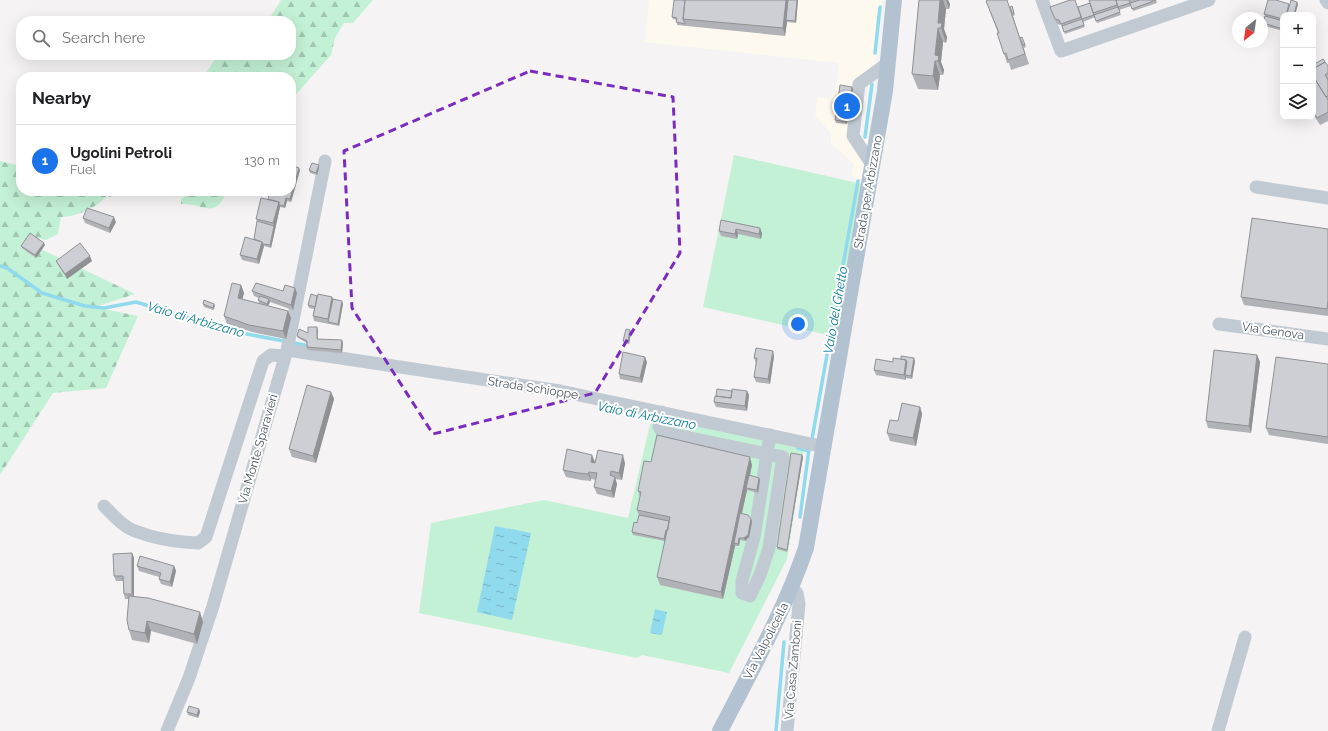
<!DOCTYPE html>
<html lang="en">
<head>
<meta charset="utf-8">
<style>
	:root { --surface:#fff; --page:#f6f6f6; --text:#202124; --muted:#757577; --line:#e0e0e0; --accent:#1a73e8 }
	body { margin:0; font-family:Raleway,sans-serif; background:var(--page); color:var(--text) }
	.controls { position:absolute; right:12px; top:12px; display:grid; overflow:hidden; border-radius:8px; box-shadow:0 4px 16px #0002 }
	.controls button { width:36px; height:36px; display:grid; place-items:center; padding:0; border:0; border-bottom:1px solid var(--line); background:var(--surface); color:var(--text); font:20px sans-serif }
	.compass { position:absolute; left:1232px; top:12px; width:36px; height:36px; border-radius:50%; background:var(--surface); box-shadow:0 4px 16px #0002; rotate:209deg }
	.you { position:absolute; left:798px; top:324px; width:14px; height:14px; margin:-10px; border:3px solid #fff; border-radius:50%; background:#1a73e8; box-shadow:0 0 0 6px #1a73e833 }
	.badge { display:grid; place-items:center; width:26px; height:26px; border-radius:50%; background:var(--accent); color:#fff; font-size:13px; font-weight:700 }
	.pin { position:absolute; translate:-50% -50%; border:2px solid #fff; box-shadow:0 1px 4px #0006 }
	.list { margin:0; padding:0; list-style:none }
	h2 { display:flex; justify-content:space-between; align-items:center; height:52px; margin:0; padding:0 16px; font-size:17px }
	h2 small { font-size:13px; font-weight:400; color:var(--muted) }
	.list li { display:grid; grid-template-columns:26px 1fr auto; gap:12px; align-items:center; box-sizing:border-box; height:72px; padding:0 16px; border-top:1px solid var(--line) }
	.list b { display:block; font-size:15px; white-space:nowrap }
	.list p { margin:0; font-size:13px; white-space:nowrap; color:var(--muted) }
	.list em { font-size:13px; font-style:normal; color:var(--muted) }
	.icon { flex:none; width:22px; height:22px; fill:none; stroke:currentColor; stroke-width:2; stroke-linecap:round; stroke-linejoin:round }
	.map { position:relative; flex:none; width:1328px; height:731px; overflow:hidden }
	.search { position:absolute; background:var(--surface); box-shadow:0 4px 16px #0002; left:16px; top:16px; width:280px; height:44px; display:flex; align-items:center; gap:10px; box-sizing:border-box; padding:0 14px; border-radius:16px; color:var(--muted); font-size:15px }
	.panel { position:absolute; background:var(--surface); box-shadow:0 4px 16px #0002; left:16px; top:72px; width:280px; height:124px; border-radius:16px }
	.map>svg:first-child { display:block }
	.commercial { fill:#fdf9ef }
	.grass { fill:#c3f1d5 }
	.forest { fill:url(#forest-firs) }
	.water { fill:url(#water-ripples) }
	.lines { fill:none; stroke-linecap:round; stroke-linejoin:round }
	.stream { stroke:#90daee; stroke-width:3.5 }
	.minor { stroke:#c1cad2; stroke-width:13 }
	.major { stroke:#b3c2d1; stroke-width:16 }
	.wall { fill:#b0b2b7 }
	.shaded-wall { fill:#909195 }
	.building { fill:#cdcfd5; stroke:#909195 }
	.marked { fill:none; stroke:#7b2cbf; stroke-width:3; stroke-dasharray:8 5; stroke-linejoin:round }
	.labels { text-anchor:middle; stroke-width:4; stroke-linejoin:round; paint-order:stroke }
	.street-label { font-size:12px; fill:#4a5661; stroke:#fff }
	.water-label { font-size:13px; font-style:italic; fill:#0c7c9b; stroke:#fff }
</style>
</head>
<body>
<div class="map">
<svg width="1328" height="731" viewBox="0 0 1328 731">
	<defs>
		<pattern id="forest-firs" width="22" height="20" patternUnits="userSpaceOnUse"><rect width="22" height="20" fill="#c3f1d5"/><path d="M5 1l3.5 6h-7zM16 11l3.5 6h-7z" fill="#a0c6b0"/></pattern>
		<pattern id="water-ripples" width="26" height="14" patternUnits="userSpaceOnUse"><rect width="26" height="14" fill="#90daee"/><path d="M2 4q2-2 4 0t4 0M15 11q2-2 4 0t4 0" fill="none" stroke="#78b4c4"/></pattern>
	</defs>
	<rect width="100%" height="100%" fill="#f5f3f3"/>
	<!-- commercial -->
	<path class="commercial" d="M649,0H882L874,84L865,87L858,136L869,138L863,183L857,181L852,175L853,163L831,144V133L815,116L818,96L828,99L836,89L839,63L645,42Z"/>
	<!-- grass -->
	<path class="grass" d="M734,155L862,184L837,337L703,307Z
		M652,416L804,449L787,559L729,673L642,655L637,658L419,613L431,523L544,500L628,518Z"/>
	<!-- forest -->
	<path class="forest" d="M281,0H373L353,23H344L335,38L331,55L291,100V77H203L218,55H291V21H268Z
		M0,161L21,166V191H110C101,206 78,217 61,217L58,234L46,240L33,237L24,241L135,294L95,307L138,316L106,388L53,393L0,475Z
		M200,191H227C214,221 205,203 181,204V199L190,193Z"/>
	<!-- water -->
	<path class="water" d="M495,526L531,533L512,620L477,612Z
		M655,609L667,612L662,635L650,633Z"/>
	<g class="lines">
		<!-- stream -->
		<path class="stream" d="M875,53L880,7
			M865,137L872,84
			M0,266L7,268L42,293L85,306L104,308L136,302L236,332L310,346
			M812,439L858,181
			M798,448L809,451
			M800,517L809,449
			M776,731L784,642"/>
		<!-- minor -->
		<path class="minor" d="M1042,0L1061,51L1209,0
			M1326,0L1328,3
			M873,166L853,136L859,84L888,63
			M1256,187L1328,198
			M1219,324L1328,339
			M287,350L560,391L825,447
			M662,412L659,427L662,432L767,454L754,537L742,581V593L750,596L760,575L769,548L783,457L767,454L770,435
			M104,506C114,516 124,528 138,532C156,539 179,542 198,543L206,537L263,361L271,355L285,356
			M167,731L189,678L213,606L287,350L325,161
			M787,731L799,604L797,593L792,588
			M1218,731L1245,637"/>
		<!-- major -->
		<path class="major" d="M720,731C751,671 784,612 806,548L885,91L894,0"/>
	</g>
	<!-- wall -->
	<path class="wall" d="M798,0L796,23L787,22L785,36L677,25V20L673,19L672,17Z
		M919,0H948L950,4L949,9H946L944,29L947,37L946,43L943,42L941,62L944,70L943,75H940L938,90L918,89L912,74Z
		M1116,0H1156L1157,3L1133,11L1131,5V6L1119,10L1121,15L1097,23L1095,17L1083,22L1085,27L1065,34L1061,25L1057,24L1050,7H1078L1090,3Z
		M986,1L1011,12L1012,6L1015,15L1013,16L1022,44V37L1026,47L1024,48L1023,46L1029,64L1011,70L1009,63H1007L1004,54L998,33Z
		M1289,4L1290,6L1298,4L1295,15H1283V31L1264,26L1263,23L1265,16L1264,14Z
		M1313,65L1328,66V121L1320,125L1313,114Z
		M853,89L847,124L836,123L835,120Z
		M319,165V168L317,175L310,173L309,170Z
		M300,170L291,202L287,201L285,208L280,207L271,248L264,246L259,264L242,260L240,255L254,239L257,221L256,219L268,199Z
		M104,191H114L110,197L105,193Z
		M83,218L116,222L110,233L85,223Z
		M721,220L762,233L761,239L738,234L737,239L721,236L719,231Z
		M1328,229V316L1244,305L1241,297Z
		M45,245L36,258L22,248L21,246Z
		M56,261H92L67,279L58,265Z
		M241,285L244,293L242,299L265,305L259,303L258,300L259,298L254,296L252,291H283L297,293L293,310L270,302L268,306L288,311L291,318L286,339L252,332L227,324L224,316Z
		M317,296L332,297L333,299L343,304L339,326L314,321L313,316L314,309L309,308L308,305Z
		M203,304L215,306L213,310L204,307Z
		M318,330V339L343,343L342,353L307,350V343L298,338L297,336Z
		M630,330L631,333L629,344L624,343L623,341Z
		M1257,355L1260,362L1251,433L1208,428L1206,421Z
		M774,356L770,384L756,382L754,377L756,363L754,358Z
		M915,361L912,379L906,378V380L876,375L874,370L893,362Z
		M647,362L642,383L620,379L619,374Z
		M1328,364V444L1269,435L1266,428Z
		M732,391H747L749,395L747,411L716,407L714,402L716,396Z
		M331,392L334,399L316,463L292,457L289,449Z
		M920,407L922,414L916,446L890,441L887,433L898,421Z
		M802,455L803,457L787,552L777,549V547Z
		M651,462L752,465L750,475L760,480L758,493L747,490L742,514L751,519L752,522L749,537L745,541L740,540L739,546H735L723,599L660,585L657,577L665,541L633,535L632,532L637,523L639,516L637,510L640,497L638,491Z
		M595,463H625L622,480L615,479L617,484L614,498L597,494L594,487L596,480L591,479V481L581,480L566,477L563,470Z
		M132,553L134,558V596L203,622L197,644L151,631L149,643L132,640L129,630V599H125L124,594L123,581H116L114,576Z
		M137,566H174L176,571L172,587L161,584L159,579V577L139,571Z
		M199,709L200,712L198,718L188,715L187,712Z"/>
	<!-- shaded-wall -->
	<path class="shaded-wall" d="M786,0H789L786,20L787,22L785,36L783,28Z
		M797,0H798L796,23L795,21Z
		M940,0H943L946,9L944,29L947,37L946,43L941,28L938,23Z
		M946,0H948L950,4L949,9Z
		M1297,2L1298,4L1295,15H1294Z
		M1289,4L1291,9L1287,14L1288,15H1286Z
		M938,28L943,42L941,62L944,70L943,75L938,61L935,55Z
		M935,61L940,75L938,90L933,76Z
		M852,87L853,89L847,124L846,122Z
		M319,165V168L317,175L316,173Z
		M299,168L300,170L291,202L290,199Z
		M112,191H114L110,197L109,195Z
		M286,198L287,201L285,208L284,206Z
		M279,202L280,207L271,248L270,245L274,226L273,223Z
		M114,217L116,222L110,233L109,228Z
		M760,228L762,233L761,239L759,234Z
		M736,229L738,234L737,239L735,234Z
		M262,242L264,246L259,264L257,259Z
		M44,243L45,245L36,258L35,255Z
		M90,256L92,261L67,279L65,274Z
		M241,285L244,293L241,305L238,298Z
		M295,288L297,293L293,310L291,305Z
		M332,297L334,302L328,322V319Z
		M269,299L270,302L268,306L267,304Z
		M342,301L343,304L339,326L338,324Z
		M214,304L215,306L213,310V308Z
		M288,311L291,318L286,339L283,331Z
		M317,327L318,330L317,341Z
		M630,330L631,333L629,344L628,342Z
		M342,340L343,343L342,353L341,350Z
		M773,351L774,356L770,384L768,379Z
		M1257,355L1260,362L1251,433L1249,426Z
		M645,357L647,362L642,383L640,378Z
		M914,358L915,361L912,379L911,376Z
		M906,360L908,365L905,375L906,378V380L904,375Z
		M747,391L749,395L747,411L745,406Z
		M331,392L334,399L316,463L313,456Z
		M920,407L922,414L916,446L913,438Z
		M592,455L595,462L594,469L591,462Z
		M623,455L625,463L622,480L619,473Z
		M802,455L803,457L787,552V550Z
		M750,457L752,465L747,488H746L747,490L735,543H734L735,546L723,599L721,592Z
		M589,472L591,479V481L588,474Z
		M615,477L617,484L614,498L611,491Z
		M759,478L760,480L758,493L757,490Z
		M751,519L752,522L749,537L745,541L744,538Z
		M666,530L667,532L665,541L664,539Z
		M739,538L740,540L739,546L738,544Z
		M132,553L134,558V599L132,594Z
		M174,566L176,571L172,587L170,582Z
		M200,612L203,622L197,644L194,634Z
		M147,621L151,631L149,643L145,633Z
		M199,709L200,712L198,718L197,715Z"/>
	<!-- building -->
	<path class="building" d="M674,0H685L683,19L685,24L676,22L677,18L672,17Z
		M685,0H786L783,28L683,19Z
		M788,0H797L795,21L786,20Z
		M919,0H940L938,23H942L941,28H938L935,55L939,56L938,61H935L933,76L912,74Z
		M988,0H1007L1025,54L1008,60L1006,53L1004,54L997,33H999L986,1Z
		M1070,0H1075L1081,17L1061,24L1059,20L1055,19L1050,7Z
		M1089,0H1116L1117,5L1093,13Z
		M1116,0H1129L1130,3L1118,7Z
		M1140,0H1156L1132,9L1130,3Z
		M1268,0H1276L1289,4L1286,15H1283V19L1264,14Z
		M1291,0L1297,2L1294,15L1287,14Z
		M1090,3L1094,15L1082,19L1078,7Z
		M1012,6L1014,13H1012L1010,7Z
		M1118,7L1120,12L1096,21L1094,15Z
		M1265,16L1283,21V29L1263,23Z
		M1082,19L1084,25L1064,32L1062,26Z
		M1022,37L1025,45H1023L1020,38Z
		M1323,59L1325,62L1313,69V65Z
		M1325,62L1328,66V73L1325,75L1328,80V96L1326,97L1313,76V69Z
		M1313,76L1328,100V112L1317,118L1313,111Z
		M840,85L852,87L846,122L835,120Z
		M312,163L319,165L316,173L309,170Z
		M291,165L299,168L290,199L286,198L284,206L279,205V202L268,199L270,191H291Z
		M104,191H112L109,195Z
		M261,198L279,202L273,223L256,219Z
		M87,208L114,217L109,228L83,218Z
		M1252,218L1328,229V300L1327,309L1241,297Z
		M721,220L760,228L759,234L736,229L735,234L719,231Z
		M257,221L274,226L270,245L263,244L262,242L254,239Z
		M30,233L44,243L35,255L21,246Z
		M245,237L262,242L257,259L240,255Z
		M80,243L90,256L65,274L56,261Z
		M232,283L241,285L238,298L288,311L283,331L249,325L224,316Z
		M256,283L283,291L285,285L295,288L291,305L252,291Z
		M311,294L317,296L315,307L308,305Z
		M318,294L332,297L328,319L313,316Z
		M260,296L269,299L267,304L258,300Z
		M333,299L342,301L338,324L328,322Z
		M204,300L214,304L213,308L203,304Z
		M308,327H317V339L342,340L341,350L307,347V341L297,336L299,329L308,333Z
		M626,329L630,330L628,342L623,341Z
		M756,348L773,351L768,379L754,377L757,358H754Z
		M1214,350L1257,355L1249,426L1206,421Z
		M623,352L645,357L640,378L619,374Z
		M901,356L914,358L911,376L905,375L907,362L906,360L901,359Z
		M1276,357L1328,364V437L1266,428Z
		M893,358L906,360L904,375L874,370L876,359L893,362Z
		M307,385L331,392L313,456L289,449Z
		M717,389L732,391L731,398L716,396Z
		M732,389L747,391L745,406L714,402L715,396L731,398Z
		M902,403L920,407L913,438L887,433L890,420L898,421Z
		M657,435L750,457L721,592L657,577L670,517L637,510L641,492L638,491L644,461L651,462Z
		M567,449L592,455L591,462L595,463L598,450L623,455L619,473L611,471L610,475L615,477L611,491L594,487L597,473L589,472L588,474L578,473L563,470Z
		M791,453L802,455L787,550L777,547Z
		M749,475L759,478L757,490L746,488Z
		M740,513L748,515L751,519L748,535L744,538H739L738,544L734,543Z
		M639,515L669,521L668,530H666L664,539L632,532L634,522L637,523Z
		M132,553V594H124L123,576H114L113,554Z
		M140,556L174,566L170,582L159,579L161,573L137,566Z
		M129,596L148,598L200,612L194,634L147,621L145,633L129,630L127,620Z
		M189,706L199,709L197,715L187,712Z"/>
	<!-- marked area -->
	<path class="marked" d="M530,71L673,97L680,253L595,393L433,434L352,308L344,151Z"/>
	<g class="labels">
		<!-- street labels -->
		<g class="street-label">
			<text transform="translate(868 192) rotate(-80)" y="4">Strada per Arbizzano</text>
			<text transform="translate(1273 331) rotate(8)" y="4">Via Genova</text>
			<text transform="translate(533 388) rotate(9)" y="4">Strada Schioppe</text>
			<text transform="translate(258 449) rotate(-74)" y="4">Via Monte Sparavieri</text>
			<text transform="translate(766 641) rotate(-63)" y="4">Via Valpolicella</text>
			<text transform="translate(793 670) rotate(-85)" y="4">Via Casa Zamboni</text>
		</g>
		<!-- water labels -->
		<g class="water-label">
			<text transform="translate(835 310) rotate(-80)" y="5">Vaio del Ghetto</text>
			<text transform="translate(196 319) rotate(16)" y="5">Vaio di Arbizzano</text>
			<text transform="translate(647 415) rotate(11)" y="5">Vaio di Arbizzano</text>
		</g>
	</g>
</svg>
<div class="controls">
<button>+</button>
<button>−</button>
<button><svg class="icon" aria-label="layers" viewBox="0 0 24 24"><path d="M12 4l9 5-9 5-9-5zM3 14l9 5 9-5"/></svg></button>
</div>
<svg class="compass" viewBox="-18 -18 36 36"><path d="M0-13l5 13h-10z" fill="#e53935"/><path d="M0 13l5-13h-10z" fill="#757577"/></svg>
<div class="you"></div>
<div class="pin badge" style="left:847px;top:106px">1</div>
<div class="search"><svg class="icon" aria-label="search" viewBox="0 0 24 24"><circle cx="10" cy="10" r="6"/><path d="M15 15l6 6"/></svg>Search here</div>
<section class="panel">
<h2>Nearby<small></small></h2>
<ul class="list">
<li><span class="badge">1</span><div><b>Ugolini Petroli</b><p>Fuel</p></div><em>130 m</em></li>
</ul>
</section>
</div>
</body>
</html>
